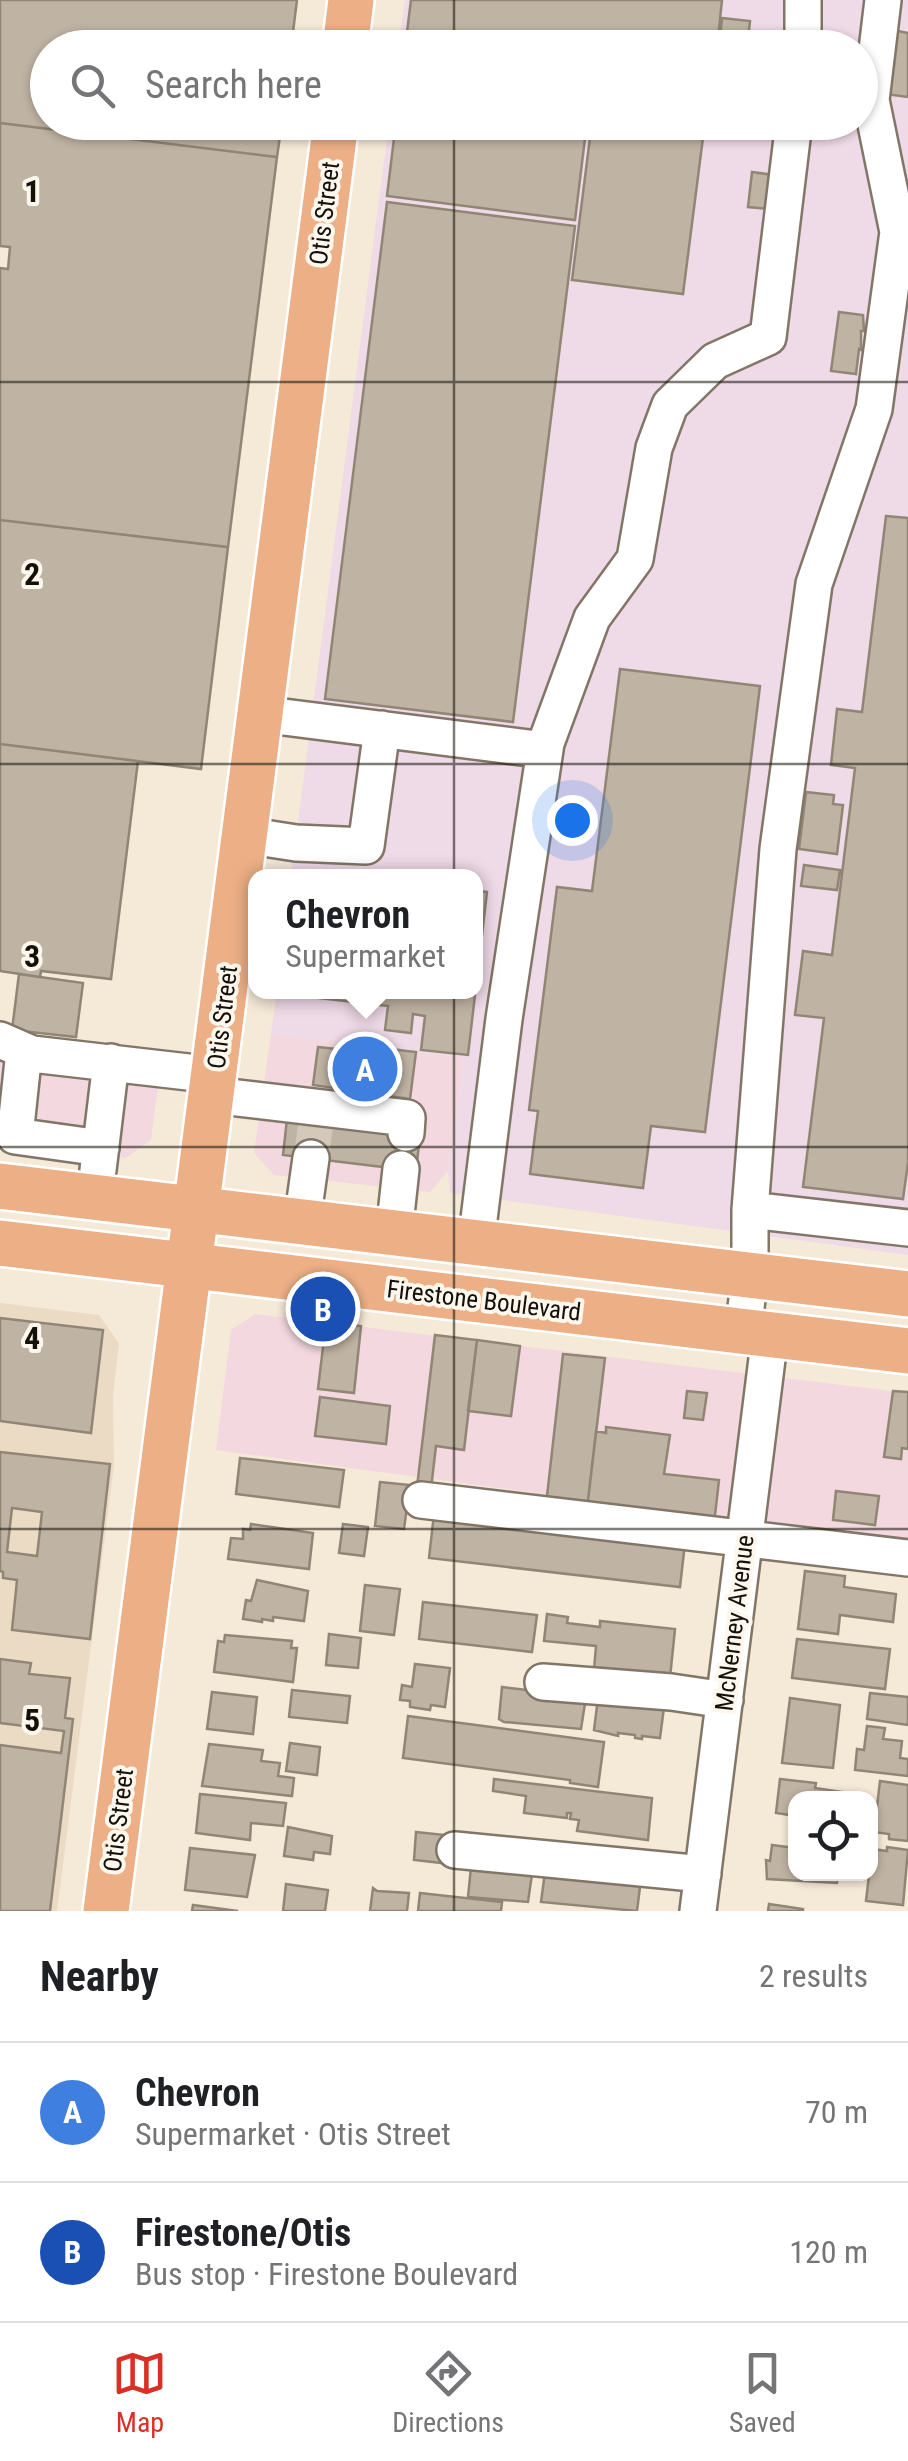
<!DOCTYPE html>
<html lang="en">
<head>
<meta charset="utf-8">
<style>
	:root { --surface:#fff; --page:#f2f2f2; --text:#202124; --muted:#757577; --line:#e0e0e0; --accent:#d93025 }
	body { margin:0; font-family:"Roboto Condensed",sans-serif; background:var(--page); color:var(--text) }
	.controls { position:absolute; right:30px; bottom:30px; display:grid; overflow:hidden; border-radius:20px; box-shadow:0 2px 8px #0004 }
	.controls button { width:90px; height:90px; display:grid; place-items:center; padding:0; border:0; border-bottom:2px solid var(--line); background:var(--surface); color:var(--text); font:50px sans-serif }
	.you { position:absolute; left:572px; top:820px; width:35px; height:35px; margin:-25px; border:8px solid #fff; border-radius:50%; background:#1a73e8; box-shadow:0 0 0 15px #1a73e833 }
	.badge { display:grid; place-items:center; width:65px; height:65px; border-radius:50%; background:var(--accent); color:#fff; font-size:32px; font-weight:700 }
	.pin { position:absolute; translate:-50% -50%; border:5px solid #fff; box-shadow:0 2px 10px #0006 }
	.popup { position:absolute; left:248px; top:869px; width:235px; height:130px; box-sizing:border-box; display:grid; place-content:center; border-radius:20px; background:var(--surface); filter:drop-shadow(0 2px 8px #0005); font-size:32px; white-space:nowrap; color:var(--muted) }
	.popup b { font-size:38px; color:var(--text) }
	.popup::after { content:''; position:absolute; left:50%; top:100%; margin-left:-20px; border:20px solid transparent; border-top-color:var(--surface) }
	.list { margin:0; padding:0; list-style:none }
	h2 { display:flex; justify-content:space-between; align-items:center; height:130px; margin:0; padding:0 40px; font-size:42px }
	h2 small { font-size:32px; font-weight:400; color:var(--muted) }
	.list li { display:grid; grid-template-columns:65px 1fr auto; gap:30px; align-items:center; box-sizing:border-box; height:140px; padding:0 40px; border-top:2px solid var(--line) }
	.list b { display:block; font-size:38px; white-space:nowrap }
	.list p { margin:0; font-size:32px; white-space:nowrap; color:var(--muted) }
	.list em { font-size:32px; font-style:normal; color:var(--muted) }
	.icon { flex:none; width:55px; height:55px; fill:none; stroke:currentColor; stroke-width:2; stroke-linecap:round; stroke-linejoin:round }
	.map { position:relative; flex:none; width:908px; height:1911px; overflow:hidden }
	.search { position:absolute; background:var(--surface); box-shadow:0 2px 8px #0004; left:30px; right:30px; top:30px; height:110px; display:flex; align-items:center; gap:25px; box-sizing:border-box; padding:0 35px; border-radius:55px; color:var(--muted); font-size:38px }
	.sheet { height:410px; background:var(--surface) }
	nav { display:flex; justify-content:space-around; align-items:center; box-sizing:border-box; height:140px; border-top:2px solid var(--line); background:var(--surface); font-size:28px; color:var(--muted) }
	nav a { display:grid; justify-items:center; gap:5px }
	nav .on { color:var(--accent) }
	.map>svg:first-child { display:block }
	.commercial { fill:#f3d9df }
	.industrial { fill:#efdae7 }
	.built { fill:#ecdbc4 }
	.building { fill:#bfb3a3; stroke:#918676; stroke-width:2.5; fill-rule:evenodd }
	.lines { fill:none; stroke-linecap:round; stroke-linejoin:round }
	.minor-tunnel { stroke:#d3c8b9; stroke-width:35; stroke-dasharray:35 18; stroke-linecap:butt }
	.minor-casing { stroke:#817667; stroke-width:40 }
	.major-casing { stroke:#fff; stroke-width:50 }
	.minor { stroke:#fff; stroke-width:35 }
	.major { stroke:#ecaf86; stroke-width:45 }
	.grid { fill:none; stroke:#14100a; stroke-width:2.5; stroke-opacity:0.55 }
	.labels { text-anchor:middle; stroke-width:8; stroke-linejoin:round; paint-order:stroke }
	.street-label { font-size:25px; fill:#14100a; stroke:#fef7ed }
	.grid-label { font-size:32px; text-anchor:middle; font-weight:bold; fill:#14100a; stroke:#fef7ed; stroke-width:8; stroke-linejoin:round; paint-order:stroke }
</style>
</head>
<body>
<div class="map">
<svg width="908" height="1911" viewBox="0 0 908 1911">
	<rect width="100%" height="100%" fill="#f5e9d8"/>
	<!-- commercial -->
	<path class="commercial" d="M0,1033L163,1050L151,1140L126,1158L0,1145Z
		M271,1034L464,1058L448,1171L430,1192L274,1175L254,1153Z
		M255,1314L908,1393V1543L216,1450L231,1330Z"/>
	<!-- industrial -->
	<path class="industrial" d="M405,0H908V1255L450,1193L448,1171L464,1058L271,1034L277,992H475V876H291L389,123L860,122V48L398,47Z"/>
	<!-- built -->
	<path class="built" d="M0,1303L99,1315L119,1343L113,1396L114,1465L57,1911H0Z"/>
	<!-- building -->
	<path class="building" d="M0,0H297L291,48H48V122H282L277,157L0,123Z
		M411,0H722L717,48H405Z
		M722,18L750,21L747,48H719Z
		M893,30L908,33V97L885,94Z
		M396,122H587L575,220L387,196Z
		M592,122H705L683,294L572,280Z
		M0,123L277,157L228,547L0,520V268L8,269L10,247L0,246Z
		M752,172L774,175L770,209L748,207Z
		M387,202L575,226L513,722L325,699Z
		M839,312L863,315L864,331H861V350L859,349L856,374L831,371Z
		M886,516L908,518V1163L903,1199L803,1187L824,1018L795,1015L803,951L832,955L855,768L831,765L837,709L862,712Z
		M0,520L228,547L201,769L0,744Z
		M620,669L760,686L705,1132L651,1126L643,1188L530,1174L538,1111L529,1110L557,887L592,891Z
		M0,744L138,761L111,979L41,971L40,977L0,971Z
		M806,792L834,795L833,804L843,805L837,854L799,849Z
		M804,865L840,870L837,890L801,886Z
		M326,872L367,876H325Z
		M475,891L487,892L468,1055L421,1050L425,1016L413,1014L411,1033L385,1030L388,1006L292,995V992H475Z
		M19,974L83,983L76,1037L12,1030Z
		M318,1047L374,1053L373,1047L416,1052L410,1099L313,1085Z
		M287,1119L420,1135L416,1171L283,1155Z
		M0,1318L103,1330L91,1433L0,1421Z
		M326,1322L361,1326L354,1393L318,1389Z
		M435,1335L477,1340L464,1450L436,1446L431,1489L417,1487Z
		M477,1340L520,1346L511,1416L468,1411Z
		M563,1354L605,1358L587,1509L546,1505Z
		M687,1391L707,1393L703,1420L684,1418Z
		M893,1391L908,1392V1449L902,1448L901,1459L884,1457Z
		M320,1397L390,1406L386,1444L315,1436Z
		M606,1427L670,1435L664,1474L719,1480L714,1524L587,1509L596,1431L606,1433Z
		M0,1452L110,1464L90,1639L12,1630L17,1580L3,1578V1572L0,1571ZM12,1508L42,1512L37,1556L7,1552Z
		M240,1458L344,1470L339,1507L236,1494Z
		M380,1482L410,1485L404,1529L375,1526Z
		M836,1491L879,1496L875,1525L833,1520Z
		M434,1514L685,1543L680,1587L429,1558Z
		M251,1524L313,1533L309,1569L228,1559L231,1538L243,1539V1529L250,1530Z
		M343,1524L368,1527L364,1556L339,1553Z
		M805,1571L845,1576L844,1587L896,1594L893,1622L840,1615L838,1634L798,1629Z
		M257,1580L308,1591L304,1621L273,1617V1621L262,1619V1622L243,1619L246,1600L251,1601Z
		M365,1585L400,1589L394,1635L360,1631Z
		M423,1602L537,1615L532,1652L419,1639Z
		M547,1614L568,1617L567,1623L600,1627V1621L675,1629L670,1678L594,1670L596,1646L544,1641Z
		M329,1634L361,1638L358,1668L326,1665Z
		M225,1635L292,1641L291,1648H297L293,1682L214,1672L218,1641L224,1642Z
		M797,1639L890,1649L885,1689L792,1678Z
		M0,1659L31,1663L29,1674L70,1678L65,1718L73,1719L50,1911H0V1745L61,1753L64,1731L0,1723Z
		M415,1664L450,1668L445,1707L431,1705L430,1710L410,1707V1701L400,1700L402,1685L412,1687Z
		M502,1687L586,1697L581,1729L504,1722L499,1719Z
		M292,1690L350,1696L347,1723L289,1717Z
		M212,1692L257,1697L253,1734L207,1729Z
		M870,1693L908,1697V1725L867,1719Z
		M598,1698L664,1707L660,1738L642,1736V1739L635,1738V1735L618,1733V1736L594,1730Z
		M790,1698L840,1705L833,1768L782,1763Z
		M408,1716L604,1742L598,1787L570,1783V1780L403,1758Z
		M867,1726L885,1728L883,1739L902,1741L900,1758L908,1759V1776L855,1770L857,1749L864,1750Z
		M290,1743L320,1747L317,1775L286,1771Z
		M209,1744L263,1750L261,1761L280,1763L278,1776L294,1778L292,1796L202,1786Z
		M494,1779L652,1798L648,1840L577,1831L579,1820L570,1819L571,1813H567V1818L524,1813L526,1796L493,1791Z
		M780,1779L816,1783L815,1788L849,1793L848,1798H796V1816L776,1813Z
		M880,1781L908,1785V1841L889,1839V1834L874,1832Z
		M200,1794L286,1803L283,1826L251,1823L250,1840L196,1833Z
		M288,1827L332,1836L330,1854L314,1852L313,1860L284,1856Z
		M416,1832L445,1835L442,1863L414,1860Z
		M772,1845L796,1848V1874H838L837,1883L767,1879L766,1860L770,1861Z
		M887,1847L908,1850L903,1905L866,1901L872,1849L887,1851Z
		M190,1848L255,1855L247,1897L185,1890Z
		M471,1867L532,1874L528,1902L468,1897Z
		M545,1872L641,1879L637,1911L541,1902Z
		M286,1884L328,1890L325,1911H283Z
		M373,1888L377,1891L409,1893L407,1911H370Z
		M420,1893L502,1902L501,1911H418Z
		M769,1904L803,1909V1911H768Z
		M193,1905L238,1911H192Z"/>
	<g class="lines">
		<!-- minor-tunnel -->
		<path class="minor-tunnel" d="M311,1158L316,1123"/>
		<defs>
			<path id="minor" d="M803,48V0
				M260,714L545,750
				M245,835L296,843L366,846L382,729
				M0,1040L32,1054L214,1075
				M24,1051L15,1136L101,1148
				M212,1095L407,1118L406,1133
				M98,1170L111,1062
				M750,1210L908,1228
				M302,1222L311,1158
				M394,1233L401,1169
				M476,1243L504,1019L546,743L592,618L635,559L654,448L670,405L715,361L768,337L794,122
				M743,1331L750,1276V1210L778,849L814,584L874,409L898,232L871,100L883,0
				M421,1500L908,1558
				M543,1682L671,1692L725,1700
				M455,1850L703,1874
				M698,1911L770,1335"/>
			<path id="major" d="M345,48L351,0
				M0,1186L908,1294
				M0,1243L908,1351
				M106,1911L336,122"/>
		</defs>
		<!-- minor casing -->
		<use href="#minor" class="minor-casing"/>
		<!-- major casing -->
		<use href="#major" class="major-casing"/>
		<!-- minor -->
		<use href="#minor" class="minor"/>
		<!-- major -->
		<use href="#major" class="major"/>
	</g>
	<!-- grid -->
	<path class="grid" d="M454,0V48M454,122V1911M0,382H908M0,764H908M0,1147H908M0,1529H908"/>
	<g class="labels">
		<!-- street labels -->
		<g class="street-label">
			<text transform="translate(324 213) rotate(-83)" y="9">Otis Street</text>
			<text transform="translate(222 1017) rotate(-83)" y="9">Otis Street</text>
			<text transform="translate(484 1300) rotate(7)" y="9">Firestone Boulevard</text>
			<text transform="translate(734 1623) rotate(-83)" y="9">McNerney Avenue</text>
			<text transform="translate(118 1820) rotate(-83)" y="9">Otis Street</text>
		</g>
	</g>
	<g class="grid-label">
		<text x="32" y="202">1</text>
		<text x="32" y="585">2</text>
		<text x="32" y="967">3</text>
		<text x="32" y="1349">4</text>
		<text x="32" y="1731">5</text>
	</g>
</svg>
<div class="controls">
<button><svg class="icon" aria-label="locate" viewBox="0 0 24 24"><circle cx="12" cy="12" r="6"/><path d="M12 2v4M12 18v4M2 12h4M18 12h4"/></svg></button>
</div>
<div class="you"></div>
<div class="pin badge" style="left:365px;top:1069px;background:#3f7fe0">A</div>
<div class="popup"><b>Chevron</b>Supermarket</div>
<div class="pin badge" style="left:323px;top:1309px;background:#1a4fb4">B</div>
<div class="search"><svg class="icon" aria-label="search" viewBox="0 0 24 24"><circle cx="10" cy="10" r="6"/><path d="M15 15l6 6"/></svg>Search here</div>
</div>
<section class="sheet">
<h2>Nearby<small>2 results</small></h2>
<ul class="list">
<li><span class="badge" style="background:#3f7fe0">A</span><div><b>Chevron</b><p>Supermarket · Otis Street</p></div><em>70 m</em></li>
<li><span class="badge" style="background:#1a4fb4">B</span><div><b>Firestone/Otis</b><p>Bus stop · Firestone Boulevard</p></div><em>120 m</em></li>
</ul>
</section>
<nav>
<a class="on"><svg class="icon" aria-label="map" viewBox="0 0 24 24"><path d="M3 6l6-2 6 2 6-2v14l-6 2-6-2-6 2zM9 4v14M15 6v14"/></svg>Map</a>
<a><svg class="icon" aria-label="directions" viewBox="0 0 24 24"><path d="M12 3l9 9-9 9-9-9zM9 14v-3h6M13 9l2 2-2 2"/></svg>Directions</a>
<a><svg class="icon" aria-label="saved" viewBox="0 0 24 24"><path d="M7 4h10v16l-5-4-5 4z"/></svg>Saved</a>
</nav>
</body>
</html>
